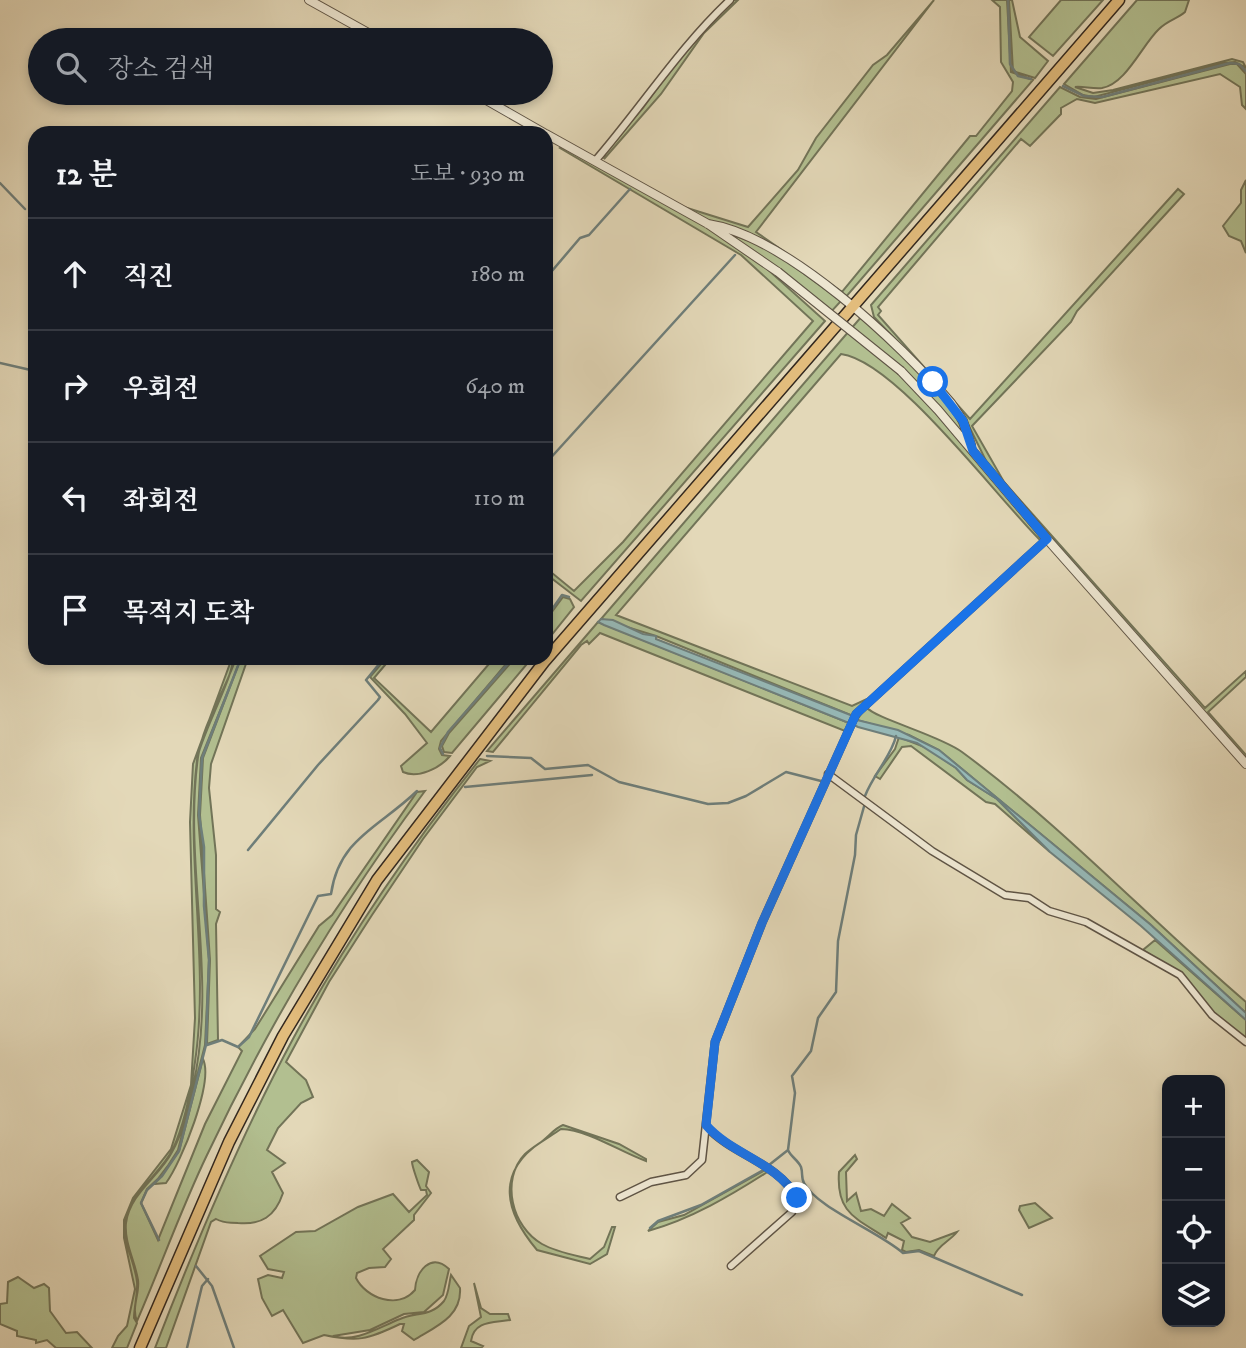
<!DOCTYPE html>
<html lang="ko">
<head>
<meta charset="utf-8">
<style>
	:root { --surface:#171b24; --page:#20242c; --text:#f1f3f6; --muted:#9ea1a6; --line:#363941 }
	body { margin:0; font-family:"IM FELL DW Pica","Noto Serif KR",serif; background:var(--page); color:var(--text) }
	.controls { position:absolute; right:21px; bottom:21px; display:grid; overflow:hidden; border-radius:14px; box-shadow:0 4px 10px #0003 }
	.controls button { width:63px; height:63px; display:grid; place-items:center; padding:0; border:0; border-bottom:2px solid var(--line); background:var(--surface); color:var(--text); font:35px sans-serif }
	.stop { position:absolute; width:21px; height:21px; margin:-16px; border:5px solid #1a73e8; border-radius:50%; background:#fff }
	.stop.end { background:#1a73e8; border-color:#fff; box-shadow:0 2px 7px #0008 }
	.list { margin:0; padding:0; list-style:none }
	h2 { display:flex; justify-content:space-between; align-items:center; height:91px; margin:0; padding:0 28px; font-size:30px }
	h2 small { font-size:23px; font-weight:400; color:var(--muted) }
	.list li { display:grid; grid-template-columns:46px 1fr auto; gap:21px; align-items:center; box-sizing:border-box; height:112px; padding:0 28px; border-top:2px solid var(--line) }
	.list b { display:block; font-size:26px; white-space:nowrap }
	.list em { font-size:23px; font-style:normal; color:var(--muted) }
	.icon { flex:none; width:38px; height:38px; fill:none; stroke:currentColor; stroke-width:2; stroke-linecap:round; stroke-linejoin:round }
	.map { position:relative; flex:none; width:1246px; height:1348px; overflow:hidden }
	.search { position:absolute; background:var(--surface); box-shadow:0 4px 10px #0003; left:28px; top:28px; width:525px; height:77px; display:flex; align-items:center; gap:18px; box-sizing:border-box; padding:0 24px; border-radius:38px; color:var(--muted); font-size:26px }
	.panel { position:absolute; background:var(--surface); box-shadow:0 4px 10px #0003; left:28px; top:126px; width:525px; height:539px; border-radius:21px }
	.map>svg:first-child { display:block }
	.green { fill:#b2bf90; stroke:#727458; stroke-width:2 }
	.water { fill:#96b8b6; stroke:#6e7e7a; stroke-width:2 }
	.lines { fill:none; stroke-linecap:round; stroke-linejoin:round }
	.stream { stroke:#6e7e7a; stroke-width:2.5 }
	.minor-casing { stroke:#5f5445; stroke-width:9 }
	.tertiary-casing { stroke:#5f5445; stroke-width:10 }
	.trunk-casing { stroke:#33281f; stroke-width:13 }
	.minor { stroke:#ede6d1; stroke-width:6 }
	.tertiary { stroke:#ede6d1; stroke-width:8 }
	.trunk { stroke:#e2bc7c; stroke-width:10 }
	.tertiary-bridge-casing { stroke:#5f5445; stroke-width:10; stroke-linecap:butt }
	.tertiary-bridge { stroke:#ede6d1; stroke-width:8 }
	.route { stroke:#1a73e8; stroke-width:9 }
</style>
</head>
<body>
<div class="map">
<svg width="1246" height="1348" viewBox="0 0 1246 1348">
	<rect width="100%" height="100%" fill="#e3d8b8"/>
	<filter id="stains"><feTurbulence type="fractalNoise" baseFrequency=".00286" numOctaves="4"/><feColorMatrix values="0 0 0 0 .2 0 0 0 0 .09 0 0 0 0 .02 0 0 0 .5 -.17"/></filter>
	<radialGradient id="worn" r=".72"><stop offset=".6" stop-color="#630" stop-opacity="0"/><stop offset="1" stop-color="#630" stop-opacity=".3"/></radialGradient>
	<!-- green -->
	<path class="green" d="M733,0H738L704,33L661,94L604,159L606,151L643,108L685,50Z
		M934,0L756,232L842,292L970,136H976L1012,91L1013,82L1001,62L1000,7L992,0H1007L1011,72L1033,80L845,298L750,234L705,219L684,207L748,227L798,170L816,138L873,65L887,55Z
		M1009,0H1012L1020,37L1048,61L1035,78L1013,71Z
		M1061,0H1103L1053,56L1029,37Z
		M1137,0H1189L1185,12C1177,19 1168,20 1159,29C1142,45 1126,84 1102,88C1093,89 1082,86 1075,87L1093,93L1113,90L1232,59L1243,62L1246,68L1235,62L1224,63L1094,97L1083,95L1064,84Z
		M1230,64H1237L1246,74V109L1242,105L1240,87L1220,74L1095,103L1077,99L1061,108V114L1030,146L1021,139L878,307L881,311L878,315L970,419L1178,189L1184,194L1077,311L1071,322L972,426L1004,482L1205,708L1246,671V677L1208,712L1246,755V760L991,471L966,420L933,379L874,317L871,305L1060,87L1080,97L1096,99Z
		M563,146L705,226L765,267L825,321L581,601L546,574V568L574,591L623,542L813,321L741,255L560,148Z
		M1246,180V253L1241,241L1229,236L1223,226L1241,203V190Z
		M730,234L769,248L841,301L830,313Z
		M862,316C897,350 951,388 964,437L904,370L923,398L1042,537L1041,541C998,499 896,361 841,354L616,615L852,706L867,699L853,716L656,636L601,619Z
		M563,597L570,599L574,607L546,642V620Z
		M598,622L849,723L845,731L600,633L589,644L587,641L581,645L493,752L487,751Z
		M232,658C238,668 199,739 197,760C185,860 210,961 195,1062C191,1091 185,1123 173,1149C160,1175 132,1190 126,1220C121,1241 135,1261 137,1282C138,1293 134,1307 134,1318L137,1323L127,1348H112L118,1336L127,1326L135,1289L124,1238V1220L133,1198L171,1149L191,1085L195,1018L190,822L193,764Z
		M236,658H240L238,666L201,758L198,815L209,960L205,1045L178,1150L162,1175L147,1189L141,1203L158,1240L205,1124L242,1051L238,1047L255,1029L319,926L332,915L417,792L425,791C340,905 268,1026 207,1155C181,1209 161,1266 137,1321C131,1308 140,1293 138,1280C135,1261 124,1242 126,1223C130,1193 159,1177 172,1152C183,1133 188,1108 193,1086C218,977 183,866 198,757C203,723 225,691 236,658Z
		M241,658H248L211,764L209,788L216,855V909L220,912L216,924L218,1040L207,1044L210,960L200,815L203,758Z
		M386,658H391L374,678L431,732L494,658H511L441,741L439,749L442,755L450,756C440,768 418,779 403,772L401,766L427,743L405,714L370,677Z
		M515,658H532L452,753L444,752L442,746L449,733Z
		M866,707C876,719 939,735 962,752C1064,827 1151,921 1246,1002V1013L1151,925L939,750L909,735L857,720Z
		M899,737L927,748L956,768L967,780L997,799L1050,852L995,804L986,802L911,746L902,747L880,779L875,776L895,749Z
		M480,759L490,761L477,767L423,839L372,915L329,982L286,1062L306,1080L313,1097L301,1103L278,1128L267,1150L285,1163L272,1172L283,1193C275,1217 261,1225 238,1223C229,1222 225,1224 216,1219L211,1222L166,1348H155C196,1242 240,1137 294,1037C347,939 411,846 480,759Z
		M1155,940L1246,1020V1040L1216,1016L1180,973L1143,950Z
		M203,1059C214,1082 181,1163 166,1183L154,1184L179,1151Z
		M563,1125L619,1144L646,1159V1161C620,1152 589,1130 561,1129C551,1136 535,1145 525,1154C500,1180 512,1227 542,1244C556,1252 574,1255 590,1259L604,1247L612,1227H615L607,1254L590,1264L537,1250C505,1212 495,1173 541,1142C548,1137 555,1128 563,1125Z
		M855,1155L857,1159L846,1172L847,1201L856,1193L861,1211L871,1209L884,1216L892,1204L910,1218L901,1223L912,1237L930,1242L957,1232C950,1241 938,1245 934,1256L919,1250L906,1252L902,1250L904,1241L888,1233L886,1238C856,1218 836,1213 839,1172Z
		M417,1160L429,1172L426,1186L431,1193L414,1215V1220L383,1249L391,1259L385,1267L369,1268L357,1273L356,1278C366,1298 398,1310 415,1290C416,1271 431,1252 449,1269L443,1295L424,1312L404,1314L370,1330L333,1336C356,1343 379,1327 400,1319C416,1312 431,1317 444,1301C449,1294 449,1283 451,1275L460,1288C462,1317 435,1327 414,1340L402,1331L404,1324H400C367,1340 357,1342 324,1335L303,1343L283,1310L272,1316L262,1298L258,1279L268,1275L282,1278L284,1272L268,1269L260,1256L296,1232L315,1231L358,1207L393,1194L409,1212L427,1195L426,1190H421C419,1186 412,1166 412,1162Z
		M765,1170L769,1171C730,1196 691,1219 648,1231L658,1222L684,1215Z
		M1035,1203L1052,1218L1029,1228L1019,1210L1020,1206Z
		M18,1277L34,1288L44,1284L49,1288L50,1311L66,1333L77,1332L92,1348H56L47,1340L36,1343V1340L17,1336V1331L0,1324V1304L7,1303L8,1282Z
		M474,1283L481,1308L490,1314H508L510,1320C494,1323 474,1320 471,1341L483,1346L481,1348H461L469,1326L481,1317Z"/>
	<!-- water -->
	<path class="water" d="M601,619L613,620L643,634L656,636V639L853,716L849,723L604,625L598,622Z
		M857,720L898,730L939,750L1151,925L1246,1013V1020L1141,926L1050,852L997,799L967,780L956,768L917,743L858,727L854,725Z"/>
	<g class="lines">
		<!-- stream -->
		<path class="stream" d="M1008,0L1010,64L1018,76L1031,79
			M1063,86L1084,96L1102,97L1230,63L1239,64L1246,71
			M0,183L25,209
			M32,214L35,212
			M546,278L580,238L589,235L630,189
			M0,363L35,371
			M546,463L735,255
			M546,618L562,595L569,597
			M443,754L440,748L448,732L513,658
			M487,756L531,758L545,769L588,765L619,782L708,804L728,803L746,796L786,772L821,781
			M465,787L592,775
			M865,796C873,775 892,755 896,736
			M865,803L856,835L855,855L838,941L836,992L818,1018L811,1051L792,1076L795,1093L788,1150C791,1157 798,1160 801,1167C803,1173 801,1178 804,1183C817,1208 878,1231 903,1253L919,1251L1022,1295
			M248,850L318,765L378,700L380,697L366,680L384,658
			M207,1045L222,1040L238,1047L249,1037L318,896L331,894C339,838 380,827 417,791
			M769,1165L788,1150
			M650,1228L658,1221L701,1205L765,1169
			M159,1240L141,1203L147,1190L162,1176L179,1151L206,1045L209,960L204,906V847L199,815L202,758L241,658
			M196,1266L212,1286L234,1348
			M187,1348L202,1286L208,1279"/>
		<defs>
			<path id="minor" d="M595,161C641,108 679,48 730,0
				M828,774L932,851L1005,895L1029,898L1049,911L1086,922L1180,975L1212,1015L1246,1042
				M706,1126C732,1155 777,1162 797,1198L792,1212L731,1266
				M620,1197L651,1182L686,1175L702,1160L715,1042L762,923L856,714L1047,539"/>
			<path id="tertiary" d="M309,0L381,40
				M474,93L544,133
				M546,134L708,224L778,272
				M708,224C786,236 900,343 951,403L963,421L971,445
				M901,371L938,410L1047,539L1246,764"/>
			<path id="trunk" d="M140,1348L229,1142L283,1036L377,880L544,662L1119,0"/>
		</defs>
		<!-- minor casing -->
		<use href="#minor" class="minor-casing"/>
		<!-- tertiary casing -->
		<use href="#tertiary" class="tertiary-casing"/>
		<!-- trunk casing -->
		<use href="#trunk" class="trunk-casing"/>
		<!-- minor -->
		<use href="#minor" class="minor"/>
		<!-- tertiary -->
		<use href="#tertiary" class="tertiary"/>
		<!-- trunk -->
		<use href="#trunk" class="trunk"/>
		<defs>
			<path id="tertiary-bridge" d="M778,272L901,371"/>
		</defs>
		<!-- tertiary-bridge casing -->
		<use href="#tertiary-bridge" class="tertiary-bridge-casing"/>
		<!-- tertiary-bridge -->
		<use href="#tertiary-bridge" class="tertiary-bridge"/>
	</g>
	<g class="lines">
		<!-- route -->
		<path class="route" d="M797,1198C777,1162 732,1155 706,1125L715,1042L762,923L856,714L1047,539L973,451L963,421L933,382"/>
	</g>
	<rect width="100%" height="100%" filter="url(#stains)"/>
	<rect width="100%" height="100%" fill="url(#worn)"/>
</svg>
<div class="controls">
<button>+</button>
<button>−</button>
<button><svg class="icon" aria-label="locate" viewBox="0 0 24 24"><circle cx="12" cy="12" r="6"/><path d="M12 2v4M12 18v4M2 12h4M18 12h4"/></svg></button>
<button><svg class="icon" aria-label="layers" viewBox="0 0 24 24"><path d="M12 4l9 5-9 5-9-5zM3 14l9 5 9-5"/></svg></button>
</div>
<div class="stop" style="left:933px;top:382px"></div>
<div class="stop end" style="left:797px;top:1198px"></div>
<div class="search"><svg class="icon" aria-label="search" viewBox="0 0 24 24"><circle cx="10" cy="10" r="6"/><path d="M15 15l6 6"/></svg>장소 검색</div>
<section class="panel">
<h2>12 분<small>도보 · 930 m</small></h2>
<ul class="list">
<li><svg class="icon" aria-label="ahead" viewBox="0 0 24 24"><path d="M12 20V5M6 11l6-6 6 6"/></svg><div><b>직진</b></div><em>180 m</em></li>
<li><svg class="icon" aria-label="right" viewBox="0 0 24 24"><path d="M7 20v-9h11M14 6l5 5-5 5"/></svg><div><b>우회전</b></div><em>640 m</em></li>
<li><svg class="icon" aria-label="left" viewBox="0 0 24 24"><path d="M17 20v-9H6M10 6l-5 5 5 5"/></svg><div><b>좌회전</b></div><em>110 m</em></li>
<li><svg class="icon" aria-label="arrive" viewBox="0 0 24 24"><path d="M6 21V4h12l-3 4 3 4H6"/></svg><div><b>목적지 도착</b></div></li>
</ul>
</section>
</div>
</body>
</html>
